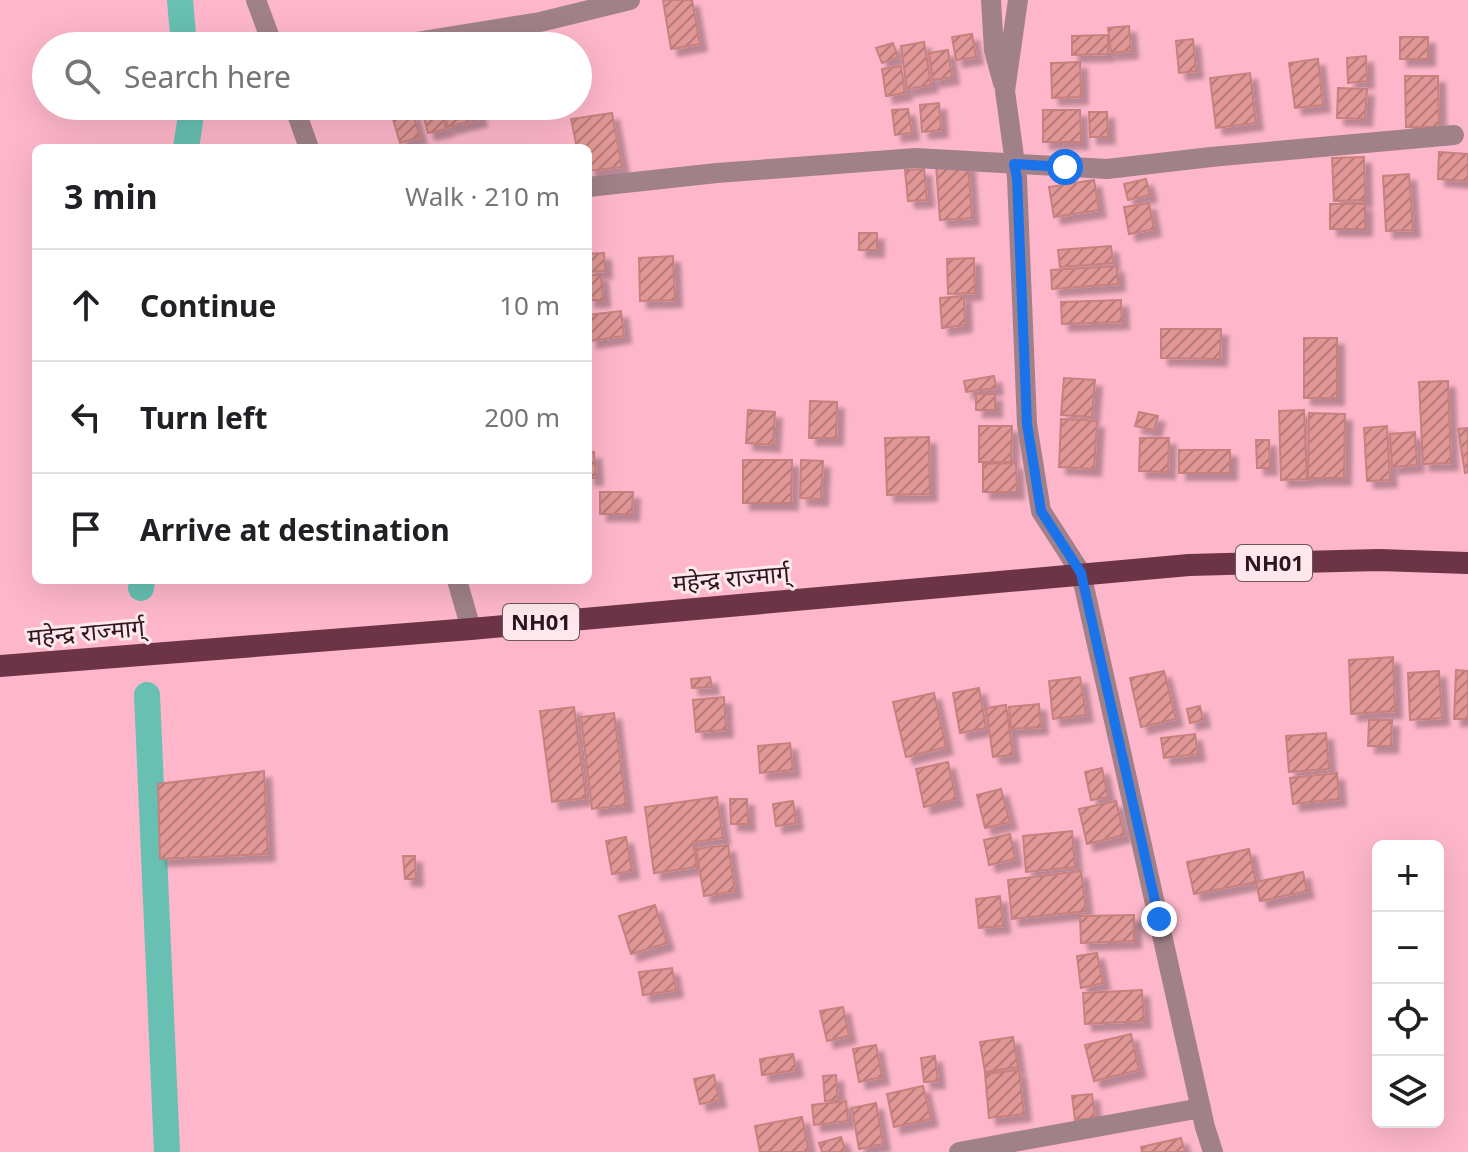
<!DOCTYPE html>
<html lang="en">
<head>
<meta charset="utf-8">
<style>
	:root { --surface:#fff; --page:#f6f6f6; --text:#202124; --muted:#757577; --line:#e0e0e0 }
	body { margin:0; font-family:"Noto Sans","Noto Sans Devanagari",sans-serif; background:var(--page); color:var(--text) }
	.controls { position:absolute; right:24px; bottom:24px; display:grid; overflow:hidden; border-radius:12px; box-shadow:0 8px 32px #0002 }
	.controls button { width:72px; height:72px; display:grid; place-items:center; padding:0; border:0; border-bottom:2px solid var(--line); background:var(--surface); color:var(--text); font:40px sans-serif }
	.stop { position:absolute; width:24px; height:24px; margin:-18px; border:6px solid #1a73e8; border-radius:50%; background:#fff }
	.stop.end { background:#1a73e8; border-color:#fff; box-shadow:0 2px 8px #0008 }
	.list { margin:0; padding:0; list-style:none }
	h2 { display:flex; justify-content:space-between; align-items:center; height:104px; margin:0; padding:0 32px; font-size:34px }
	h2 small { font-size:26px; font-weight:400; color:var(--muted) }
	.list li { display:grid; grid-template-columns:52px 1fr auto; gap:24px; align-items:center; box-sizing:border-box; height:112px; padding:0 32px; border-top:2px solid var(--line) }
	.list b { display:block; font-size:30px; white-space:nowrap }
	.list em { font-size:26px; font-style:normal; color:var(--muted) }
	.icon { flex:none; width:44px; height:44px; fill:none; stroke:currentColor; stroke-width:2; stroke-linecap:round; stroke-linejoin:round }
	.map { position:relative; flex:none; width:1468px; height:1152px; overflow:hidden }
	.search { position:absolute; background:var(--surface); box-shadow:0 8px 32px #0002; left:32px; top:32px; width:560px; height:88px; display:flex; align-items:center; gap:20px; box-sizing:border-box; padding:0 28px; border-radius:44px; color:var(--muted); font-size:30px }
	.panel { position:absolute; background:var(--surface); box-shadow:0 8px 32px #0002; left:32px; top:144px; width:560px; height:440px; border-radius:12px }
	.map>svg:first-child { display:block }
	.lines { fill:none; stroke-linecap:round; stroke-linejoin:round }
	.canal { stroke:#67c0b1; stroke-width:26 }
	.building { fill:url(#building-hatch); stroke:#c6817f; stroke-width:2; filter:url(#shadow) }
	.minor { stroke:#a08189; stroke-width:20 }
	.trunk { stroke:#6c3446; stroke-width:22 }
	.route { stroke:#1a73e8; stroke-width:10 }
	.labels { text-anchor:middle; stroke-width:6; stroke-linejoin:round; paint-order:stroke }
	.shield { fill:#ffe8ed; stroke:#6d545b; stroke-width:2 }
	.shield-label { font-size:22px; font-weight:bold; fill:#2f151d }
	.street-label { font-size:24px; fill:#2f151d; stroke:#ffe8ed }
</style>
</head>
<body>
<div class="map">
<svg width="1468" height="1152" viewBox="0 0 1468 1152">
	<defs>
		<pattern id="building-hatch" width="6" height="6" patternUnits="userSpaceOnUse" patternTransform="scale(2)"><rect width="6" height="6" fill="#e09795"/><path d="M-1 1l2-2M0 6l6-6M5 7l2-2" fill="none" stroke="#b67a79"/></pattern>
		<filter id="shadow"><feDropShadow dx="7" dy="7" stdDeviation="2" flood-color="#0004"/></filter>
	</defs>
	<rect width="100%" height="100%" fill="#feb7ca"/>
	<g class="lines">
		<!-- canal -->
		<path class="canal" d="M180,0L184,46
			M186,148L190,122L189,106
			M141,588L142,580
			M147,695L167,1152"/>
	</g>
	<!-- building -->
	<path class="building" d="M663,0H692L700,44L671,49Z
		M1129,26L1131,51L1111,53L1108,28Z
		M972,34L976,57L956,60L952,37Z
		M1108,35V54L1072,55V36Z
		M1400,37H1428V59H1400Z
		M1193,39L1196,71L1179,73L1176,41Z
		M924,42L931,85L907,89L901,46Z
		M893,43L898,57L882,63L876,48Z
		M948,50L952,77L933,80L929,53Z
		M1366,56L1367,81L1348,83L1347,58Z
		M1318,59L1323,105L1295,108L1289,63Z
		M1080,62L1081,97L1052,98L1051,63Z
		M901,66L905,93L886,96L882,69Z
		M1250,73L1256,123L1216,128L1210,78Z
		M1405,76H1438L1439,127H1406Z
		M1338,88L1367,89L1365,119L1337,118Z
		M939,103L941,130L922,132L920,105Z
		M440,106L446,129L428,133L422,111Z
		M467,106H477L480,119L448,127L444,112Z
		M908,109L912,133L895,135L892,110Z
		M412,110L420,137L400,143L392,116Z
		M1043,110H1080L1081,142H1043Z
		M1089,112H1107L1108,137H1090Z
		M612,113L622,167L588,171V148H577L571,119Z
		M1439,152L1468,154V181L1438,179Z
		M1364,157L1365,200L1334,201L1332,158Z
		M968,163L972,218L940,220L936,165Z
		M924,169L927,200L908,201L905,170Z
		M1409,174L1413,230L1386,231L1383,176Z
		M1146,179L1150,195L1128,200L1124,184Z
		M1094,180L1099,210L1054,217L1049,187Z
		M1149,203L1154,229L1129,234L1124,207Z
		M1330,204H1365V229H1330Z
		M859,233H877V250H859Z
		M1111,246L1113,263L1060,267L1058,250Z
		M604,253L605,271L588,272V254Z
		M673,256L675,300L640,301L639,258Z
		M974,258L975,293L948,294L947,259Z
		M1117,266L1118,284L1052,289L1051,270Z
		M588,275H601L603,300H588Z
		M964,296L965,325L942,328L940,298Z
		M1121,300L1122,322L1062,324L1061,302Z
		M621,311L624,336L590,341L588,315Z
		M1161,329H1221L1220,359L1161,358Z
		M1304,338H1337V398H1304Z
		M994,376L996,388L966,392L964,381Z
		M1064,378L1095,380L1092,417L1061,415Z
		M1448,381L1451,463L1423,464L1419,382Z
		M976,394H995V410H976Z
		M810,401L837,402L836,438H809Z
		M748,410L775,412L773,445L746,443Z
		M1304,410L1307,479L1281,480L1279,411Z
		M1139,412L1158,416L1154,430L1135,426Z
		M1309,413L1345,414L1344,478H1308Z
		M1061,419L1097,421L1094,469L1059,467Z
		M979,426H1012L1011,462H979Z
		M1387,426L1390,480L1367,481L1364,428Z
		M1468,428V472L1465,473L1458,429Z
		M1415,432L1417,465L1392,467L1390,434Z
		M929,437L930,494L887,495L885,438Z
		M1140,438H1169L1168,472L1139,471Z
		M1256,440H1269L1270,468H1257Z
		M1179,450H1230V473H1179Z
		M594,452L596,478H588V453Z
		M743,460H792L791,503H743Z
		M801,460L823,461L821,499L800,498Z
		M1016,463L1017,492H983V464Z
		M600,492H633L632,514H600Z
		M1393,657L1395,711L1351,714L1349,660Z
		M1456,670L1468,671V719H1454Z
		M1164,671L1176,719L1141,727L1130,678Z
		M1439,671L1442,718L1410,720L1408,673Z
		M710,677L712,687L692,688L691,679Z
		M1080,677L1086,715L1053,719L1049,681Z
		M979,688L986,728L960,733L953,693Z
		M934,693L946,747L906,757L893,702Z
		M724,697L726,730L696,732L693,700Z
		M1039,704L1041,727L1011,729L1009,707Z
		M1006,705L1013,755L993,757L986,708Z
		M1200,706L1203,720L1190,723L1187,709Z
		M574,707L586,798L552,802L540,711Z
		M614,713L626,805L592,809L581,717Z
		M1369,720H1392L1391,746H1368Z
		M1326,733L1329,769L1289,772L1286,736Z
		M1195,734L1198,754L1164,758L1161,738Z
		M790,743L793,770L760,773L758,746Z
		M948,762L956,799L924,807L916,769Z
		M1102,768L1108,797L1091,800L1085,772Z
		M264,771L268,854L160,859L158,784Z
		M1337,773L1339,799L1293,804L1290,778Z
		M1001,789L1010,822L985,828L977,795Z
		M717,797L723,838L693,842L697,867L654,873L645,807Z
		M730,799H747L748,824H731Z
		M793,801L796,823L776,826L773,804Z
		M1116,801L1124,835L1087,844L1079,809Z
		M1072,831L1075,867L1026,872L1023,836Z
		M1010,834L1015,859L989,865L984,840Z
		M626,837L632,871L612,874L606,841Z
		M728,845L735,891L704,896L696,849Z
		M1249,849L1256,882L1194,894L1187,862Z
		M403,856H415L416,879H405Z
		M1081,871L1086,911L1012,919L1008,880Z
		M1303,872L1307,891L1260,901L1256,882Z
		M1000,896L1003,926L979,928L976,899Z
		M655,905L667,943L631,954L619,916Z
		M1134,915V941L1081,943L1080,916Z
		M1097,953L1103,983L1081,988L1077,956Z
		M672,968L676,990L643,995L639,972Z
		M1142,990L1144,1021L1085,1024L1083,993Z
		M843,1007L849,1036L827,1041L820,1011Z
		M1131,1034L1139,1070L1094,1081L1085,1045Z
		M1013,1037L1018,1067L985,1072L980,1042Z
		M876,1045L882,1077L859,1082L853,1049Z
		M793,1054L796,1070L762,1075L760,1059Z
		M935,1056L938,1081L924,1082L921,1058Z
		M1019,1070L1024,1114L989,1118L985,1074Z
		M714,1075L719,1100L700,1104L694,1079Z
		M836,1075L838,1100L825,1101L823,1076Z
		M923,1086L931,1119L894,1127L887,1094Z
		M1092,1094L1095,1118L1075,1120L1072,1096Z
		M846,1101L848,1121L814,1125L812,1105Z
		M876,1103L883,1144L859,1149L852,1108Z
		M802,1117L809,1152H760L755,1126Z
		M841,1137L846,1152H822L819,1143Z
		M1181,1138L1185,1152H1142L1141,1147Z"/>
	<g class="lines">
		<!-- minor -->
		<path class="minor" d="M256,0L273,46
			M991,0L994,50L1003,83
			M1018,0L1005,91L1017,178L1027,424L1041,511L1081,573L1205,1127L1213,1152
			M391,46L540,22L630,0
			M294,106L309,148
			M588,187L717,173L916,158L1107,169L1211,157L1454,135
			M457,580L471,629
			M959,1152L1201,1108"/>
		<!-- trunk -->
		<path class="trunk" d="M0,666L471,629L1189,565L1379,560L1468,563"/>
	</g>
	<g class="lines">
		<!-- route -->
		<path class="route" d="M1065,167L1014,164L1017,178L1027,424L1041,511L1081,573L1159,919"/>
	</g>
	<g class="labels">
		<!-- shield labels -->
		<g class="shield">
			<rect x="1236" y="545" width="76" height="36" rx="6"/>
			<rect x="503" y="604" width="76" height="36" rx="6"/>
		</g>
		<g class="shield-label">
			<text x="1274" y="571">NH01</text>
			<text x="541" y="630">NH01</text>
		</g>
		<!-- street labels -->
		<g class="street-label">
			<text transform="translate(731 579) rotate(-5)" y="8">महेन्द्र राज्मार्ग्</text>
			<text transform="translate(86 633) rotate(-5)" y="8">महेन्द्र राज्मार्ग्</text>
		</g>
	</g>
</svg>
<div class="controls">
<button>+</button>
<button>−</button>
<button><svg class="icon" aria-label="locate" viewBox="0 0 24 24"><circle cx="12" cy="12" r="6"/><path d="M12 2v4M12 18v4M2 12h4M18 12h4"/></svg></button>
<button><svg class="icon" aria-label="layers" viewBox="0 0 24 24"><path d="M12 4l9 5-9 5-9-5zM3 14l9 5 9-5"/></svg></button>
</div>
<div class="stop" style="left:1065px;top:167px"></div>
<div class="stop end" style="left:1159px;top:919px"></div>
<div class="search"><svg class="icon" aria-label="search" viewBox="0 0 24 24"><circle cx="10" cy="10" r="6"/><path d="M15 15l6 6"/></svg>Search here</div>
<section class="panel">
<h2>3 min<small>Walk · 210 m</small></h2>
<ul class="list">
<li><svg class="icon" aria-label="ahead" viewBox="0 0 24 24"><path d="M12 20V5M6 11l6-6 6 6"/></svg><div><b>Continue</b></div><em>10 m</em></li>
<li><svg class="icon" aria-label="left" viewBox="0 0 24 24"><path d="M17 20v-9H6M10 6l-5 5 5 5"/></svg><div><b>Turn left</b></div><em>200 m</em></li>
<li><svg class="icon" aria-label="arrive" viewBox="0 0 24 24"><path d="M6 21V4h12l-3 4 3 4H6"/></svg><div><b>Arrive at destination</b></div></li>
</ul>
</section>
</div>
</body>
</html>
